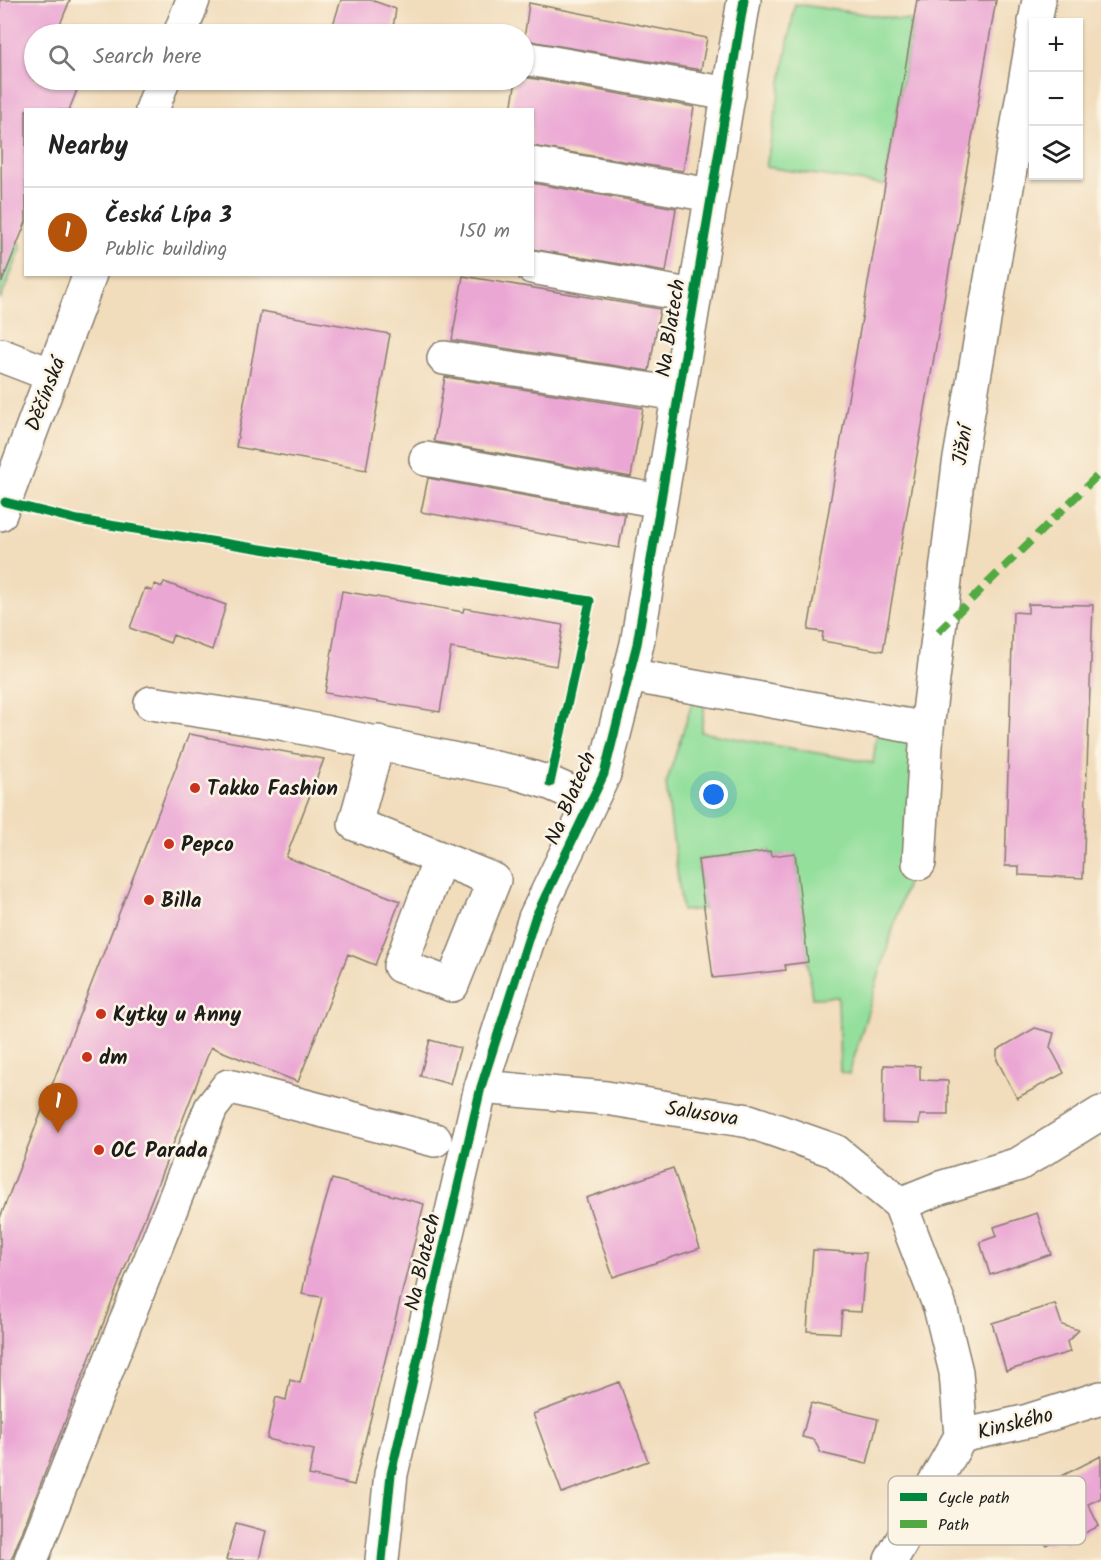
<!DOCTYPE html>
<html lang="en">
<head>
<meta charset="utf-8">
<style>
	:root { --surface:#fff; --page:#f6f6f6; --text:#222; --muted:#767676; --line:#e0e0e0; --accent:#b45309 }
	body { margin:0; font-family:Kalam,sans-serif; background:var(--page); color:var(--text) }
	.controls { position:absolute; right:18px; top:18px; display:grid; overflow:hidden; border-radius:0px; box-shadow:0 2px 4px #0004 }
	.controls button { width:54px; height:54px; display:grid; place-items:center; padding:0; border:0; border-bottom:2px solid var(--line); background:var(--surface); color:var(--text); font:30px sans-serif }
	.you { position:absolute; left:714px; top:795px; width:21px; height:21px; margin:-15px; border:4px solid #fff; border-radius:50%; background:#1a73e8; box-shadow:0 0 0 9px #1a73e833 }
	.badge { display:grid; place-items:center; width:39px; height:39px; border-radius:50%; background:var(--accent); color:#fff; font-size:20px; font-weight:700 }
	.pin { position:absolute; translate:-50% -50px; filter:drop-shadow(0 2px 3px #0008) }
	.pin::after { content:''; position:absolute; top:32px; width:21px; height:18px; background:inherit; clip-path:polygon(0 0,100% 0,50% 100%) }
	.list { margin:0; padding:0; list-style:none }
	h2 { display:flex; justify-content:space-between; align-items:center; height:78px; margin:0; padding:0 24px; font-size:26px }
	h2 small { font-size:20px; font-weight:400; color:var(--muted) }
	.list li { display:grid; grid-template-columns:39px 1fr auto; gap:18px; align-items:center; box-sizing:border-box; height:90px; padding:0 24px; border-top:2px solid var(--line) }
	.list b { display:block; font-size:22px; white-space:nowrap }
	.list p { margin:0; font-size:20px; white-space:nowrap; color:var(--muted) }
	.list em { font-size:20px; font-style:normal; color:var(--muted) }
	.icon { flex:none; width:33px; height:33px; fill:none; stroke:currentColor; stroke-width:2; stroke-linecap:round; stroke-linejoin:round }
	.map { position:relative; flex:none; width:1101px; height:1560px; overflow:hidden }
	.search { position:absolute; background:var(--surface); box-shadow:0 2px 4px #0004; left:24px; top:24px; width:510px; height:66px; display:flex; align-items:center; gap:15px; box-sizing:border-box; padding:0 21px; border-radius:33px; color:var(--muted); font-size:22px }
	.panel { position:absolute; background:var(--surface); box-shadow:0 2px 4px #0004; left:24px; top:108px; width:510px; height:168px; border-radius:0px }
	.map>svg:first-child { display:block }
	.green { fill:#93df9b; stroke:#587e5c; stroke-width:1.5 }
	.building { fill:#eba7d4 }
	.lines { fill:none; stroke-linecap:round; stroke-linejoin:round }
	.minor-casing { stroke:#867c6c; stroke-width:36 }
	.major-casing { stroke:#867c6c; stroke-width:36 }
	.minor { stroke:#fff; stroke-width:33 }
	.major { stroke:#fff; stroke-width:33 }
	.quiet { stroke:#52a943; stroke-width:8; stroke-dasharray:15 8; stroke-linecap:butt }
	.cycleway-casing { stroke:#fcf5e5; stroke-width:13 }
	.cycleway { stroke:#00873e; stroke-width:9 }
	.poi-dot { fill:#c8321e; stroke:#fcf5e5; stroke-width:2 }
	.labels { text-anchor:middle; stroke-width:5; stroke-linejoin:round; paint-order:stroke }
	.street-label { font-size:21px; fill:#1c1c1c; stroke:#fcf5e5 }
	.poi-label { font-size:21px; font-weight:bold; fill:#1c1c1c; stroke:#fcf5e5; text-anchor:start }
	.key { fill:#fcf5e5; stroke:#b9b4a9; stroke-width:1.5 }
	.key-label { font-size:16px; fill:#1c1c1c }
</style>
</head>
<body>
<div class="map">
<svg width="1101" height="1560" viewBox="0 0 1101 1560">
	<rect width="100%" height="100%" fill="#fcf5e5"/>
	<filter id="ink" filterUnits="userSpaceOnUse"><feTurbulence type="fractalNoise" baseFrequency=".0167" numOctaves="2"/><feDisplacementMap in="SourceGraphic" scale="12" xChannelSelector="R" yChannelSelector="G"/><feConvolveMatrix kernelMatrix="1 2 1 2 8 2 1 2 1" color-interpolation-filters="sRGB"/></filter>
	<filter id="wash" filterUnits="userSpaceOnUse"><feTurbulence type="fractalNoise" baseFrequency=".008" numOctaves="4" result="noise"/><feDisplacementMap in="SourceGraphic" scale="24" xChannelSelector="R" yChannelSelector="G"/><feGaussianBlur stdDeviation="1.35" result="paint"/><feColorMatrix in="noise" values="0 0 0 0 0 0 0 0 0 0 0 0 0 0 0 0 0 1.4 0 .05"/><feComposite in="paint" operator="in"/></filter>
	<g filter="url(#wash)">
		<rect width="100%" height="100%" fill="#f1dcbb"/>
		<!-- green -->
		<path class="green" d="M795,4L913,21L885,185L766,167Z
			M0,231L19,239L21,249L0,300Z
			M693,700L705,703L701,732L873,763L877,731L915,743L909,876L849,1074L840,1072L838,997L812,998L795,854L771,856L770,851L698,860L704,909L682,911L666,784Z"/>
		<g id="blocks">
			<!-- building -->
			<path class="building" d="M0,0H70L56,34H34V80H81L69,110H26V222L2,282Z
				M341,0H371L396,9L392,34H330Z
				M917,0H996L883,651L822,641L823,632L808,630Z
				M529,3L707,38L701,70L524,40Z
				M524,77L694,107L683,171L532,146V110H511L516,80H524Z
				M532,183L676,208L666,272L532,249Z
				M463,276L660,309L649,371L452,340Z
				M261,311L390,334L366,470L236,447Z
				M445,377L643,408L631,477L436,442L434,440Z
				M428,478L625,514L619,548L421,512Z
				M164,582L226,605L212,650L173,635L170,643L130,628L145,588L152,591L155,584L162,587Z
				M342,591L463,612L464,608L563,625L556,666L451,648L440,712L325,693Z
				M1028,604L1093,605L1083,878L1019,875V866H1005L1013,612L1028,613Z
				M189,734L324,759L286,857L400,901L375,965L348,954L298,1082L211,1047L11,1560H0V1218Z
				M770,851L771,856L795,853L808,962L785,965L786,970L713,978L698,860Z
				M1035,1028L1054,1033L1050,1047L1064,1073L1017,1098L997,1060V1050Z
				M430,1040L460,1048L450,1084L420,1076Z
				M884,1065L920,1066V1080L948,1081V1115H920L919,1124L883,1123Z
				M673,1168L700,1248L613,1277L586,1198Z
				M332,1179L424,1204L354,1485L309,1475L314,1450L267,1439L276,1397L286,1400L290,1380L300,1383L322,1297L302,1294L310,1253Z
				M1037,1213L1051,1254L990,1275L980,1242L997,1236L994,1227Z
				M813,1250L866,1253L861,1312L842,1311L840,1333L807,1331Z
				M1055,1304L1062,1325L1079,1330L1067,1342L1070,1352L1006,1371L992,1323Z
				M619,1382L648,1461L562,1493L533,1414Z
				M811,1403L878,1419L867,1464L821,1453L814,1440L802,1437Z
				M1101,1456V1498L1088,1504L1099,1526L1066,1543L1063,1536L1046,1545L1030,1515L1047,1506L1038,1488Z
				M236,1523L266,1531L259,1560H226Z"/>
		</g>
	</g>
	<g filter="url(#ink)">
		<use href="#blocks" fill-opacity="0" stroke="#867c6c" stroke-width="1.5"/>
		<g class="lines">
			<defs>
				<path id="minor" d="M1035,22L1039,0
					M524,58L729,94
					M532,164L711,195
					M532,267L694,296
					M0,355L52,375
					M444,358L678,394
					M426,459L660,501
					M628,675L927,729
					M151,703L281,723L514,772L550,783L591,801
					M378,742L355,824L494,880L452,985L400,966L440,859
					M919,863L927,729L959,464L1034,31
					M481,1087L606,1098L749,1121L835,1151L900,1204L940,1307L956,1372L961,1436
					M900,1204L940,1188L1019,1164L1101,1113
					M31,1560L211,1108L228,1086L435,1140
					M382,1560L391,1474L481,1087L535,918L604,774L637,644L744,0
					M891,1560L961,1436L1028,1421L1101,1398"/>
				<path id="major" d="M180,34L193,0
					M152,110L163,80
					M0,514L90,274"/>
			</defs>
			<!-- minor casing -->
			<use href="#minor" class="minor-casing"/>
			<!-- major casing -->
			<use href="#major" class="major-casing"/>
			<!-- minor -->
			<use href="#minor" class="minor"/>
			<!-- major -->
			<use href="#major" class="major"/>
			<!-- quiet -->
			<path class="quiet" d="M938,632L1101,472"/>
			<defs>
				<path id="cycleway" d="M5,502L78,520L590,601L550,783
					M382,1560L391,1474L481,1087L535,918L604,774L637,644L744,0"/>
			</defs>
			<!-- cycleway casing -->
			<use href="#cycleway" class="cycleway-casing"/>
			<!-- cycleway -->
			<use href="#cycleway" class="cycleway"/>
		</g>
	</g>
	<!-- markers -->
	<g class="poi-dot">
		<circle cx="195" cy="788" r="6"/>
		<circle cx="169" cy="844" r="6"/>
		<circle cx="149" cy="900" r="6"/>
		<circle cx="101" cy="1014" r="6"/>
		<circle cx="87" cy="1057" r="6"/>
		<circle cx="99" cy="1150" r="6"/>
	</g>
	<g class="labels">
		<!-- street labels -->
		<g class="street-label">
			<text transform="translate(670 328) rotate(-81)" y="7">Na Blatech</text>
			<text transform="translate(45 394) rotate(-69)" y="7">Děčínská</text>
			<text transform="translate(962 445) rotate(-81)" y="7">Jižní</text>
			<text transform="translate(570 798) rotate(-67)" y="7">Na Blatech</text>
			<text transform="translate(702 1113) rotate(9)" y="7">Salusova</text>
			<text transform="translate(422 1262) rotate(-77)" y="7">Na Blatech</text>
			<text transform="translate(1015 1423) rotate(-14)" y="7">Kinského</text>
		</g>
		<!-- poi labels -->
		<g class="poi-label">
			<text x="207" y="795">Takko Fashion</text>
			<text x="181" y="851">Pepco</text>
			<text x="161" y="907">Billa</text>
			<text x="113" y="1021">Kytky u Anny</text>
			<text x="99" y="1064">dm</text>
			<text x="111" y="1157">OC Parada</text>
		</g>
	</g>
	<!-- legend -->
	<rect x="888" y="1476" width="198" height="69" rx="9" class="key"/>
	<rect x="900" y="1493" width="27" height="8" fill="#00873e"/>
	<rect x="900" y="1520" width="27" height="8" fill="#52a943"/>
	<g class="key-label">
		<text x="938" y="1503">Cycle path</text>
		<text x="938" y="1530">Path</text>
	</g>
</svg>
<div class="controls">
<button>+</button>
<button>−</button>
<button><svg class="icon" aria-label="layers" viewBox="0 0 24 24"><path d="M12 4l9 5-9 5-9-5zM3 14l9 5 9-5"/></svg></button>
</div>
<div class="you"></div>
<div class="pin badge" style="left:58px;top:1133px">1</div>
<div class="search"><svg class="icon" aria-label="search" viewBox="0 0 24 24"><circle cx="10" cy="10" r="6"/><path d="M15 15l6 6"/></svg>Search here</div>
<section class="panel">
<h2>Nearby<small></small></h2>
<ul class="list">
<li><span class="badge">1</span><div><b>Česká Lípa 3</b><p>Public building</p></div><em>150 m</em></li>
</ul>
</section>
</div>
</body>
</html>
